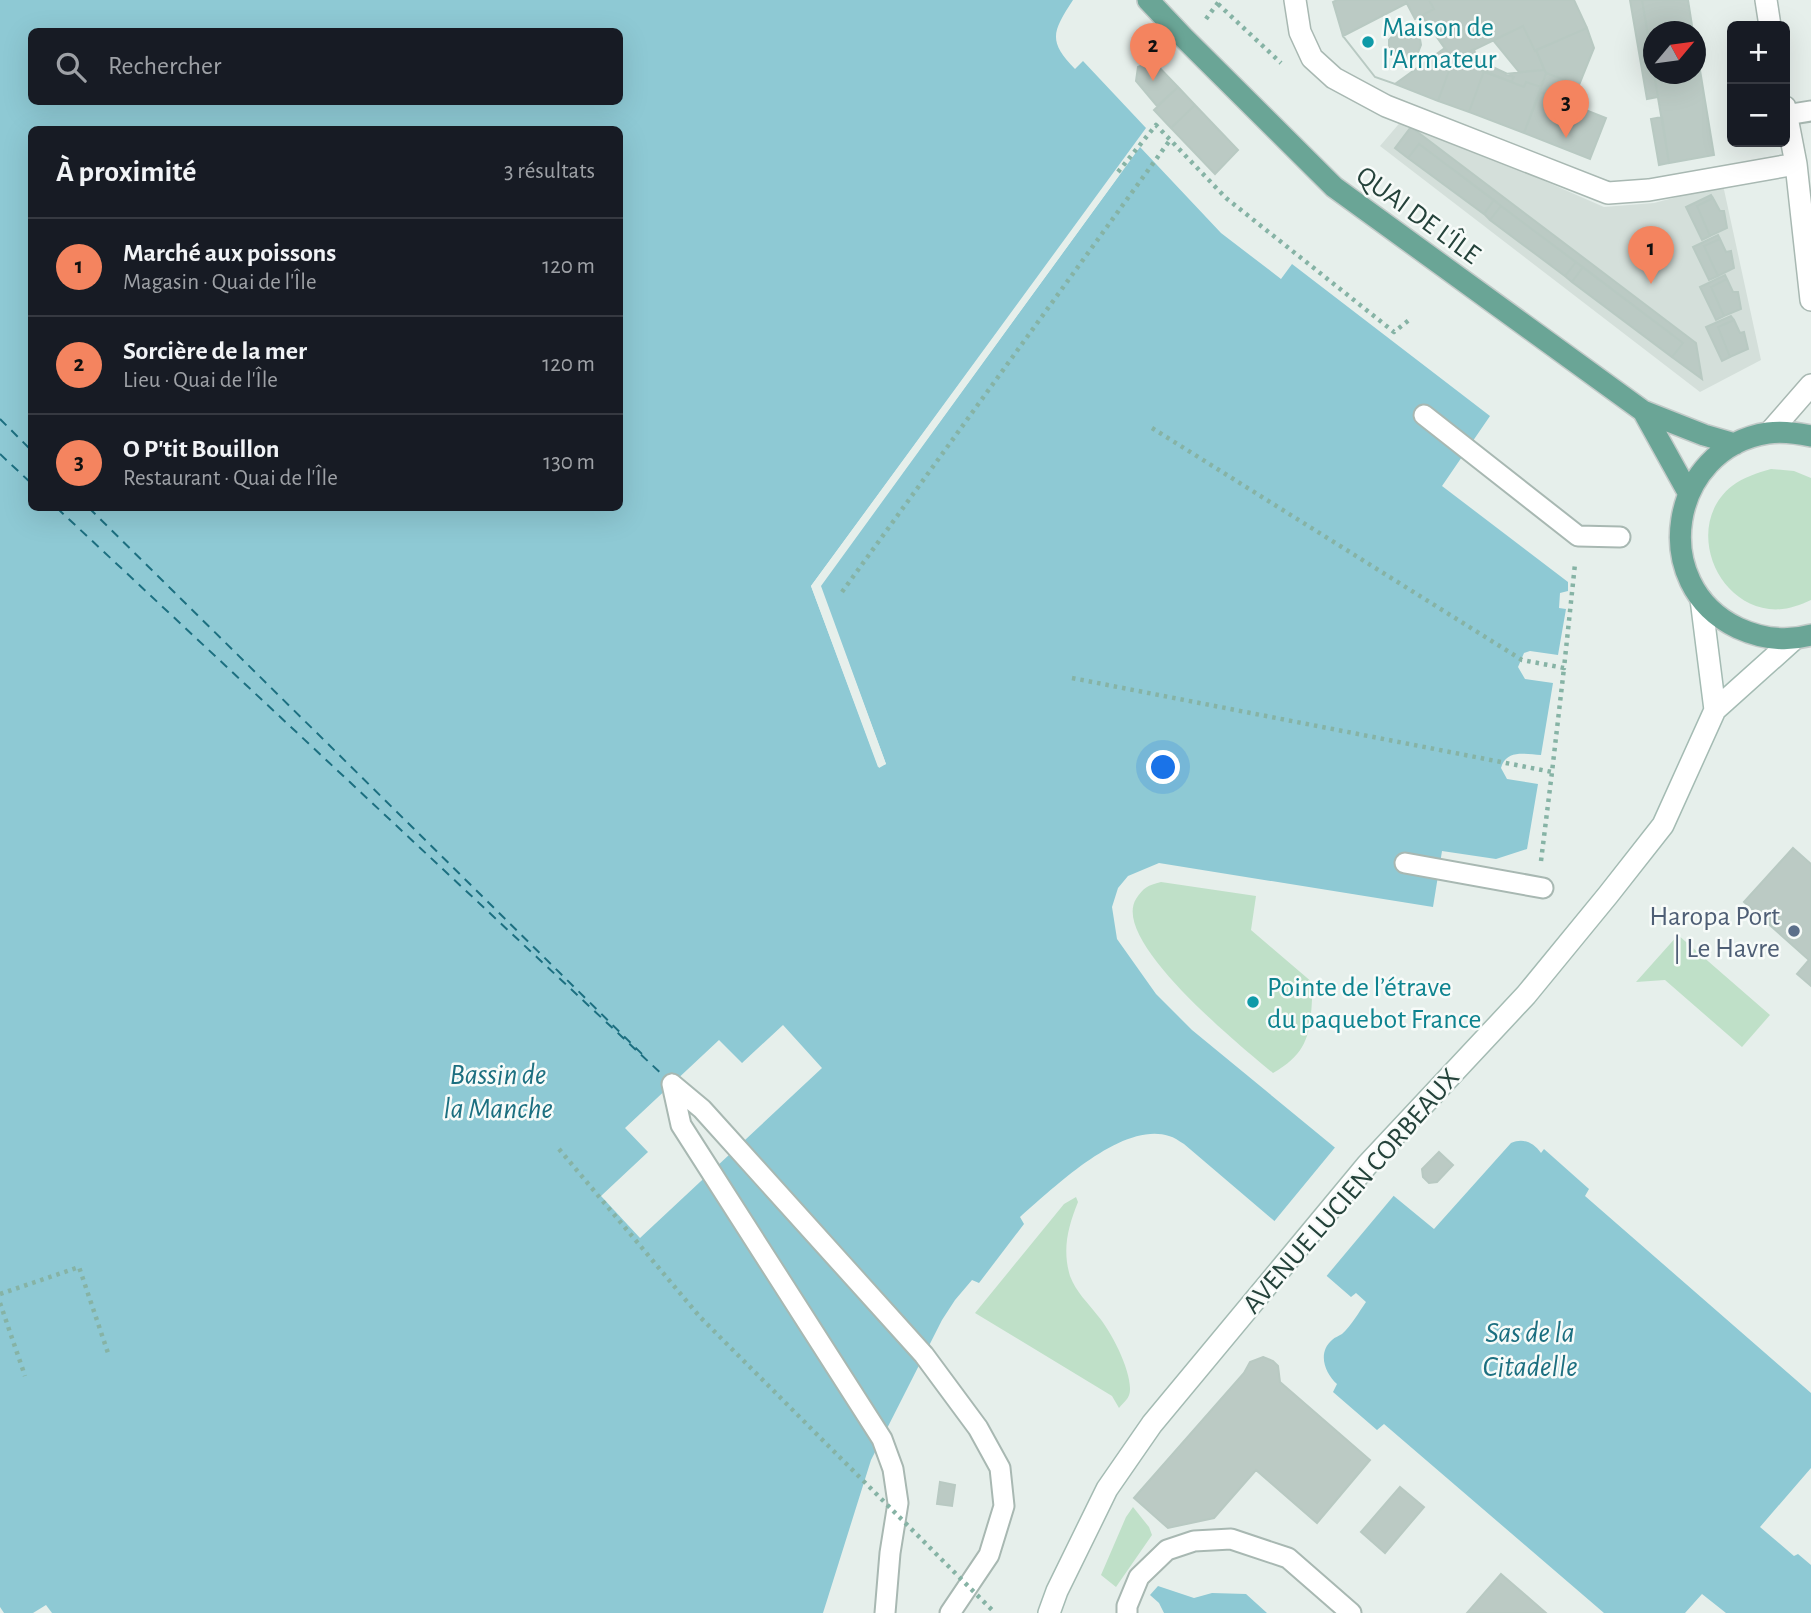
<!DOCTYPE html>
<html lang="fr">
<head>
<meta charset="utf-8">
<style>
	:root { --surface:#171b24; --page:#20242c; --text:#f1f3f6; --muted:#9ea1a6; --line:#363941; --accent:#f4845f }
	body { margin:0; font-family:"Alegreya Sans",sans-serif; background:var(--page); color:var(--text) }
	.controls { position:absolute; right:21px; top:21px; display:grid; overflow:hidden; border-radius:10px; box-shadow:0 7px 28px #0002 }
	.controls button { width:63px; height:63px; display:grid; place-items:center; padding:0; border:0; border-bottom:2px solid var(--line); background:var(--surface); color:var(--text); font:35px sans-serif }
	.compass { position:absolute; left:1643px; top:21px; width:63px; height:63px; border-radius:50%; background:var(--surface); box-shadow:0 7px 28px #0002; rotate:61deg }
	.you { position:absolute; left:1164px; top:768px; width:24px; height:24px; margin:-18px; border:5px solid #fff; border-radius:50%; background:#1a73e8; box-shadow:0 0 0 10px #1a73e833 }
	.badge { display:grid; place-items:center; width:46px; height:46px; border-radius:50%; background:var(--accent); color:#111; font-size:23px; font-weight:700 }
	.pin { position:absolute; translate:-50% -58px; filter:drop-shadow(0 2px 4px #0008) }
	.pin::after { content:''; position:absolute; top:37px; width:24px; height:21px; background:inherit; clip-path:polygon(0 0,100% 0,50% 100%) }
	.list { margin:0; padding:0; list-style:none }
	h2 { display:flex; justify-content:space-between; align-items:center; height:91px; margin:0; padding:0 28px; font-size:30px }
	h2 small { font-size:23px; font-weight:400; color:var(--muted) }
	.list li { display:grid; grid-template-columns:46px 1fr auto; gap:21px; align-items:center; box-sizing:border-box; height:98px; padding:0 28px; border-top:2px solid var(--line) }
	.list b { display:block; font-size:26px; white-space:nowrap }
	.list p { margin:0; font-size:23px; white-space:nowrap; color:var(--muted) }
	.list em { font-size:23px; font-style:normal; color:var(--muted) }
	.icon { flex:none; width:38px; height:38px; fill:none; stroke:currentColor; stroke-width:2; stroke-linecap:round; stroke-linejoin:round }
	.map { position:relative; flex:none; width:1811px; height:1613px; overflow:hidden }
	.search { position:absolute; background:var(--surface); box-shadow:0 7px 28px #0002; left:28px; top:28px; width:595px; height:77px; display:flex; align-items:center; gap:18px; box-sizing:border-box; padding:0 24px; border-radius:10px; color:var(--muted); font-size:26px }
	.panel { position:absolute; background:var(--surface); box-shadow:0 7px 28px #0002; left:28px; top:126px; width:595px; height:385px; border-radius:10px }
	.map>svg:first-child { display:block }
	.built { fill:#d4dfda }
	.green { fill:#bfe0c8 }
	.water { fill:#8ec9d4; fill-rule:evenodd }
	.pier { fill:#e6efeb }
	.lines { fill:none; stroke-linecap:round; stroke-linejoin:round }
	.ferry { stroke:#1c6f80; stroke-width:2; stroke-dasharray:9 7; stroke-linecap:butt }
	.building { fill:#bbcac4; stroke:#b8c9c2; stroke-width:2; fill-rule:evenodd }
	.service-casing { stroke:#a8b8b2; stroke-width:23 }
	.minor-casing { stroke:#a8b8b2; stroke-width:24 }
	.secondary-casing { stroke:#a4bbb3; stroke-width:24 }
	.primary-casing { stroke:#c2cac8; stroke-width:24 }
	.path { stroke:#86b3a5; stroke-width:4.5; stroke-dasharray:3.5 5; stroke-linecap:butt }
	.service { stroke:#fff; stroke-width:19 }
	.minor { stroke:#fff; stroke-width:21 }
	.secondary { stroke:#fff; stroke-width:21 }
	.primary { stroke:#6aa596; stroke-width:21 }
	.path-bridge { stroke:#86b3a5; stroke-width:4.5; stroke-dasharray:3.5 5; stroke-linecap:butt }
	.culture-dot { fill:#0f9aa8; stroke:#f7fbf9; stroke-width:2.5 }
	.service-dot { fill:#5c6f8a; stroke:#f7fbf9; stroke-width:2.5 }
	.labels { text-anchor:middle; stroke-width:5; stroke-linejoin:round; paint-order:stroke }
	.culture-label { font-size:28px; fill:#0d838f; stroke:#f7fbf9; text-anchor:start }
	.street-label { font-size:28px; fill:#24423a; stroke:#f7fbf9 }
	.service-label { font-size:28px; fill:#4e5e75; stroke:#f7fbf9; text-anchor:end }
	.water-label { font-size:30px; font-style:italic; fill:#1c6f80; stroke:#f7fbf9 }
</style>
</head>
<body>
<div class="map">
<svg width="1811" height="1613" viewBox="0 0 1811 1613">
	<rect width="100%" height="100%" fill="#e6efeb"/>
	<!-- built -->
	<path class="built" d="M1403,119L1604,207L1654,203L1723,185L1761,360L1700,392L1380,146Z"/>
	<!-- green -->
	<path class="green" d="M1771,469L1794,471L1811,478V600C1798,606 1784,611 1769,609C1713,602 1685,523 1732,486C1744,477 1757,473 1771,469Z
		M1161,882L1256,896L1251,930L1313,983C1310,1025 1314,1050 1273,1073C1243,1048 1110,941 1136,899C1143,888 1148,885 1161,882Z
		M1678,935L1770,1015L1742,1047L1665,980L1636,982Z
		M1076,1197L1078,1202C1068,1227 1062,1249 1070,1276C1076,1292 1088,1303 1098,1316C1111,1331 1131,1370 1130,1390C1130,1398 1124,1402 1119,1408L1112,1396L975,1313L1064,1204Z
		M1133,1507L1149,1527L1152,1535L1116,1587L1101,1575L1126,1517Z"/>
	<!-- water -->
	<path class="water" d="M0,0H1073C1053,31 1047,41 1075,69L1083,61L1146,128L811,586L878,767L886,764L820,586L1140,147L1221,233L1281,279L1292,264L1490,416L1442,486L1568,582V591L1560,593L1559,608L1566,609L1558,655L1530,651L1524,653L1518,667L1525,679L1553,683L1541,755C1525,754 1506,749 1501,768L1507,779L1538,784L1527,849L1496,859L1442,851L1433,907L1159,863L1128,876L1118,888L1112,907L1117,939L1156,994L1192,1030L1434,1229L1511,1143C1523,1138 1533,1142 1541,1153L1544,1149L1589,1189L1585,1196L1811,1393V1468L1760,1527L1794,1556L1798,1554L1811,1565V1613H1726L1702,1594L1685,1613H1604L1384,1424L1377,1430L1333,1392L1337,1384C1325,1373 1317,1353 1332,1340C1335,1337 1339,1336 1342,1334C1351,1326 1359,1312 1366,1302L1356,1293L1351,1297L1321,1271L1326,1265L1184,1144C1179,1141 1174,1137 1169,1136C1121,1121 1053,1189 1020,1217L1024,1224L979,1283L972,1280L955,1300L942,1320L871,1460L823,1613H52L46,1605L33,1613H4L0,1607ZM32,32H620V102H32ZM32,130H620V508H32Z
		M1158,1586L1194,1598L1212,1593L1246,1594L1267,1613H1164L1159,1603L1150,1595Z"/>
	<!-- pier -->
	<path class="pier" d="M1116,171L1120,174L821,586L886,764L879,768L811,586Z
		M783,1025L822,1068L640,1238L601,1196L648,1152L625,1128L719,1040L742,1063Z
		M1337,1145L1396,1193L1324,1279L1317,1272L1322,1265L1272,1224Z"/>
	<g class="lines">
		<!-- ferry -->
		<path class="ferry" d="M0,419L32,451
			M0,454L32,484
			M57,508L667,1079
			M89,508L642,1054"/>
	</g>
	<!-- building -->
	<path class="building" d="M1337,0H1405L1407,3L1343,36L1333,2Z
		M1405,0H1429L1434,9L1415,19Z
		M1429,0H1574L1587,28L1535,51L1523,26L1453,60L1422,16L1434,9Z
		M1630,0H1642L1658,97L1647,99Z
		M1642,0H1688L1693,32H1654V68Z
		M1407,3L1415,19L1422,16L1445,48L1395,84L1375,77L1343,36ZM1399,29H1409L1420,39L1421,45L1417,55L1407,61L1397,59L1389,51V40Z
		M1407,3L1415,19L1422,16L1445,48L1395,84L1375,77L1343,36Z
		M1523,26L1535,51L1536,50L1544,70L1519,72L1493,40Z
		M1587,28L1594,48L1579,85L1546,73L1536,50Z
		M1696,46L1714,155L1669,163L1654,74H1696Z
		M1445,48L1453,60L1438,101L1395,84Z
		M1474,49L1475,53L1473,58L1484,63L1479,70L1484,71L1469,112L1438,101L1453,60Z
		M1150,62L1156,64L1178,87L1157,106L1136,81L1138,67Z
		M1484,63L1514,77L1511,82L1479,70Z
		M1544,70L1546,73L1541,87L1526,82L1524,87L1511,82L1514,77L1505,74Z
		M1484,71L1524,87L1526,82L1541,87L1524,133L1469,112Z
		M1546,73L1571,82L1563,102L1540,92Z
		M1178,87L1195,105L1171,128L1154,110Z
		M1540,92L1606,118L1590,159L1524,133Z
		M1195,105L1238,150L1215,174L1171,128Z
		M1662,117L1669,163L1659,165L1651,119Z
		M1411,127L1696,343L1702,379L1672,357L1683,343L1419,144L1408,158L1395,148Z
		M1419,144L1494,200L1484,214L1408,158Z
		M1711,195L1713,198L1697,206L1710,236L1702,240L1686,207Z
		M1713,198L1720,211H1724L1727,228L1710,236L1697,206Z
		M1494,200L1501,206L1490,220L1484,214Z
		M1501,206L1576,262L1565,276L1490,220Z
		M1718,235L1720,239L1704,246L1718,276L1709,280L1693,247Z
		M1720,239L1726,252L1731,251L1734,268L1718,276L1704,246Z
		M1576,262L1583,267L1572,282L1565,276Z
		M1583,267L1683,343L1672,357L1572,282Z
		M1725,275L1727,279L1711,287L1724,316L1716,320L1700,287Z
		M1727,279L1733,292H1738L1741,309L1724,316L1711,287Z
		M1731,316L1734,320L1718,327L1730,357L1722,361L1706,327Z
		M1734,320L1740,333L1744,332L1748,349L1730,357L1718,327Z
		M1793,848L1811,864V986L1797,974L1809,960L1744,902Z
		M1439,1152L1453,1165L1437,1182L1429,1183L1423,1177L1422,1169Z
		M1263,1357L1273,1361L1278,1366L1280,1382L1370,1460L1317,1523L1256,1470L1214,1518L1168,1528L1134,1498L1244,1373L1250,1362Z
		M940,1482L955,1485L952,1506L937,1504Z
		M1400,1487L1424,1507L1385,1553L1361,1532Z
		M1501,1574L1546,1613H1467Z"/>
	<g class="lines">
		<defs>
			<path id="service" d="M1786,115L1811,111
				M1424,415L1578,536L1620,537
				M1405,863L1543,888
				M672,1084L702,1109L924,1355L978,1428L1000,1468L1004,1506L989,1555L950,1613
				M672,1084L681,1125L882,1439L893,1469L898,1503L890,1553L885,1613
				M1127,1613V1606L1139,1577L1167,1550L1194,1541L1231,1539L1288,1558L1351,1613"/>
			<path id="minor" d="M1295,0L1300,32L1312,58L1334,78L1386,106L1608,193L1649,190L1796,164
				M1766,0L1770,26
				M1785,107L1796,164L1811,300
				M1770,432L1811,385"/>
			<path id="secondary" d="M1701,599L1715,710
				M1049,1613L1057,1591L1107,1489L1152,1424L1367,1165L1526,995L1608,895L1663,825L1715,710L1792,641"/>
			<path id="primary" d="M1148,0L1183,37L1334,187L1643,411L1704,435L1735,444
				M1643,411L1689,494
				M1811,436C1797,433 1783,431 1768,433C1669,448 1647,585 1738,628C1762,639 1786,642 1811,635"/>
		</defs>
		<!-- service casing -->
		<use href="#service" class="service-casing"/>
		<!-- minor casing -->
		<use href="#minor" class="minor-casing"/>
		<!-- secondary casing -->
		<use href="#secondary" class="secondary-casing"/>
		<!-- primary casing -->
		<use href="#primary" class="primary-casing"/>
		<!-- path -->
		<path class="path" d="M1218,4L1281,63
			M1206,19L1220,0
			M1118,172L1156,125L1226,198L1394,332L1409,320
			M1152,428L1522,660L1564,668L1575,564
			M842,592L1170,140
			M1072,678L1552,772L1564,668
			M1541,861L1552,772
			M0,1294L79,1267L108,1353
			M0,1303L25,1376"/>
		<!-- service -->
		<use href="#service" class="service"/>
		<!-- minor -->
		<use href="#minor" class="minor"/>
		<!-- secondary -->
		<use href="#secondary" class="secondary"/>
		<!-- primary -->
		<use href="#primary" class="primary"/>
		<!-- path-bridge -->
		<path class="path-bridge" d="M559,1149L700,1317L995,1613"/>
	</g>
	<!-- markers -->
	<g class="culture-dot">
		<circle cx="1368" cy="42" r="7"/>
		<circle cx="1253" cy="1002" r="7"/>
	</g>
	<circle class="service-dot" cx="1794" cy="931" r="7"/>
	<g class="labels">
		<!-- culture labels -->
		<g class="culture-label">
			<text x="1382" y="36">Maison de<tspan x="1382" dy="32">l'Armateur</tspan></text>
			<text x="1267" y="996">Pointe de l’étrave<tspan x="1267" dy="32">du paquebot France</tspan></text>
		</g>
		<!-- street labels -->
		<g class="street-label">
			<text transform="translate(1419 214) rotate(36)" y="10">QUAI DE L'ÎLE</text>
			<text transform="translate(1350 1190) rotate(-49)" y="10">AVENUE LUCIEN CORBEAUX</text>
		</g>
		<!-- service labels -->
		<g class="service-label">
			<text x="1780" y="925">Haropa Port<tspan x="1780" dy="32">| Le Havre</tspan></text>
		</g>
		<!-- water labels -->
		<g class="water-label">
			<text x="498" y="1084">Bassin de<tspan x="498" dy="34">la Manche</tspan></text>
			<text x="1530" y="1342">Sas de la<tspan x="1530" dy="34">Citadelle</tspan></text>
		</g>
	</g>
</svg>
<div class="controls">
<button>+</button>
<button>−</button>
</div>
<svg class="compass" viewBox="-18 -18 36 36"><path d="M0-13l5 13h-10z" fill="#e53935"/><path d="M0 13l5-13h-10z" fill="#9ea1a6"/></svg>
<div class="you"></div>
<div class="pin badge" style="left:1651px;top:284px">1</div>
<div class="pin badge" style="left:1153px;top:81px">2</div>
<div class="pin badge" style="left:1566px;top:138px">3</div>
<div class="search"><svg class="icon" aria-label="search" viewBox="0 0 24 24"><circle cx="10" cy="10" r="6"/><path d="M15 15l6 6"/></svg>Rechercher</div>
<section class="panel">
<h2>À proximité<small>3 résultats</small></h2>
<ul class="list">
<li><span class="badge">1</span><div><b>Marché aux poissons</b><p>Magasin · Quai de l'Île</p></div><em>120 m</em></li>
<li><span class="badge">2</span><div><b>Sorcière de la mer</b><p>Lieu · Quai de l'Île</p></div><em>120 m</em></li>
<li><span class="badge">3</span><div><b>O P'tit Bouillon</b><p>Restaurant · Quai de l'Île</p></div><em>130 m</em></li>
</ul>
</section>
</div>
</body>
</html>
